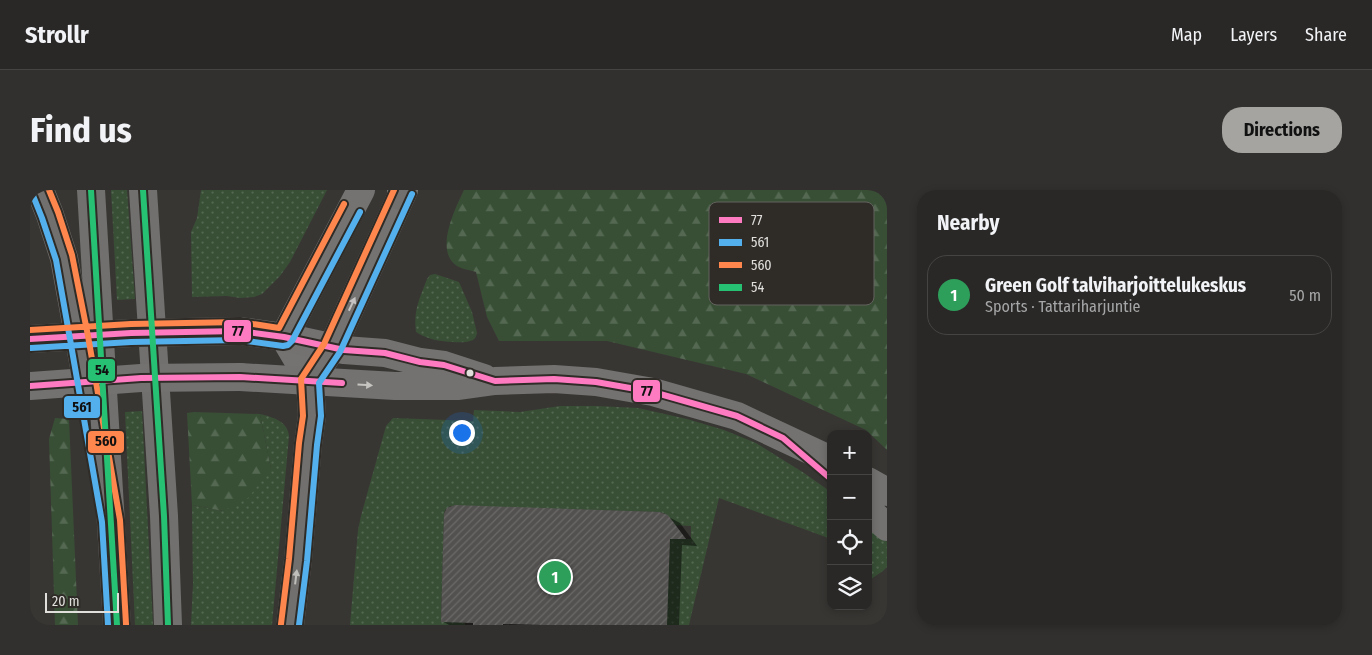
<!DOCTYPE html>
<html lang="en">
<head>
<meta charset="utf-8">
<style>
	:root { --surface:#2a2826; --page:#32302e; --text:#f1f3f6; --muted:#a5a6a7; --line:#464443; --accent:#a5a4a1 }
	body { margin:0; font-family:"Fira Sans Condensed",sans-serif; background:var(--page); color:var(--text) }
	.controls { position:absolute; right:15px; bottom:15px; display:grid; overflow:hidden; border-radius:10px; box-shadow:0 2px 8px #0003 }
	.controls button { width:45px; height:45px; display:grid; place-items:center; padding:0; border:0; border-bottom:1px solid var(--line); background:var(--surface); color:var(--text); font:25px sans-serif }
	.scale { position:absolute; left:15px; bottom:12px; width:74px; box-sizing:border-box; padding-left:5px; border:2px solid #e0dfdc; border-top:0; font-size:14px; line-height:18px; white-space:nowrap; color:#e0dfdc; -webkit-text-stroke:4px #2f2c28; paint-order:stroke }
	.you { position:absolute; left:431px; top:242px; width:18px; height:18px; margin:-12px; border:4px solid #fff; border-radius:50%; background:#1a73e8; box-shadow:0 0 0 8px #1a73e833 }
	.badge { display:grid; place-items:center; width:32px; height:32px; border-radius:50%; background:var(--accent); color:#fff; font-size:16px; font-weight:700 }
	.pin { position:absolute; translate:-50% -50%; border:2px solid #fff; box-shadow:0 1px 5px #0006 }
	.list { margin:0; padding:0; list-style:none }
	h2 { display:flex; justify-content:space-between; align-items:center; height:65px; margin:0; padding:0 20px; font-size:21px }
	h2 small { font-size:16px; font-weight:400; color:var(--muted) }
	.list li { display:grid; grid-template-columns:32px 1fr auto; gap:15px; align-items:center; box-sizing:border-box; height:80px; margin:0 10px 10px; padding:0 10px; border:1px solid var(--line); border-radius:20px }
	.list b { display:block; font-size:19px; white-space:nowrap }
	.list p { margin:0; font-size:16px; white-space:nowrap; color:var(--muted) }
	.list em { font-size:16px; font-style:normal; color:var(--muted) }
	.icon { flex:none; width:28px; height:28px; fill:none; stroke:currentColor; stroke-width:2; stroke-linecap:round; stroke-linejoin:round }
	.map { position:relative; flex:none; width:857px; height:435px; overflow:hidden; border-radius:20px }
	header { display:flex; align-items:center; gap:30px; box-sizing:border-box; height:70px; padding:0 25px; background:var(--surface); border-bottom:1px solid var(--line) }
	header strong { font-size:24px }
	nav { display:flex; gap:28px; margin-inline-start:auto; font-size:18px }
	.intro { display:flex; align-items:center; justify-content:space-between; box-sizing:border-box; height:120px; padding:0 30px }
	h1 { margin:0; font-size:35px }
	.button { padding:12px 22px; border-radius:20px; background:var(--accent); color:#111; font-size:18px; font-weight:700 }
	main { display:flex; gap:30px; padding:0 30px }
	aside { flex:1; background:var(--surface); border-radius:20px; box-shadow:0 2px 8px #0003 }
	.map>svg:first-child { display:block }
	.grass { fill:url(#grass-dots) }
	.forest { fill:url(#forest-firs) }
	.shadow { fill:#0007 }
	.building { fill:url(#building-hatch) }
	.lines { fill:none; stroke-linecap:round; stroke-linejoin:round }
	.secondary { stroke:#747372; stroke-width:28 }
	.primary { stroke:#737270; stroke-width:28 }
	.trunk { stroke:#71706e; stroke-width:28 }
	.primary-bridge { stroke:#737270; stroke-width:28 }
	.bus-1-casing { stroke:#2f2c28; stroke-width:10 }
	.bus-2-casing { stroke:#2f2c28; stroke-width:10 }
	.bus-3-casing { stroke:#2f2c28; stroke-width:10 }
	.bus-4-casing { stroke:#2f2c28; stroke-width:10 }
	.bus-1 { stroke:#fe7ac1; stroke-width:6 }
	.bus-2 { stroke:#53b0ec; stroke-width:6 }
	.bus-3 { stroke:#ff864c; stroke-width:6 }
	.bus-4 { stroke:#26c172; stroke-width:6 }
	.oneway { fill:#c5c4c2 }
	.oneway2 { fill:#c5c4c1 }
	.oneway3 { fill:#bfbebb }
	.bus-dot { fill:#e0dfdc; stroke:#2f2c28; stroke-width:2 }
	.key { fill:#2f2c28; stroke:#64625e; stroke-width:1 }
	.key-label { font-size:14px; fill:#e0dfdc }
	.line-badge { stroke:#2f2c28; stroke-width:2 }
	.pale-badge-label { font-size:14px; text-anchor:middle; font-weight:bold; fill:#111 }
</style>
</head>
<body>
<header>
<strong>Strollr</strong>
<nav><a>Map</a><a>Layers</a><a>Share</a></nav>
</header>
<div class="intro"><h1>Find us</h1><a class="button">Directions</a></div>
<main>
<div class="map">
<svg width="857" height="435" viewBox="0 0 857 435">
	<defs>
		<pattern id="grass-dots" width="8" height="8" patternUnits="userSpaceOnUse" patternTransform="scale(1.25)"><rect width="8" height="8" fill="#384f35"/><path d="M2 2h.1M6 6h.1" fill="none" stroke="#546852" stroke-width="1.8" stroke-linecap="round"/></pattern>
		<pattern id="forest-firs" width="22" height="20" patternUnits="userSpaceOnUse" patternTransform="scale(1.25)"><rect width="22" height="20" fill="#384f35"/><path d="M5 1l3.5 6h-7zM16 11l3.5 6h-7z" fill="#546852"/></pattern>
		<pattern id="building-hatch" width="6" height="6" patternUnits="userSpaceOnUse" patternTransform="scale(1.25)"><rect width="6" height="6" fill="#52514f"/><path d="M-1 1l2-2M0 6l6-6M5 7l2-2" fill="none" stroke="#6b6a68"/></pattern>
	</defs>
	<rect width="100%" height="100%" fill="#383633"/>
	<!-- grass -->
	<path class="grass" d="M81,0H97L105,109L87,110Z
		M171,0H297L260,72L250,86L232,104L224,107L210,108L197,106L162,107L161,42L167,28Z
		M405,84L429,92L442,122L447,143C446,147 445,150 440,151C434,154 411,151 405,150C398,148 392,146 386,142C383,120 390,108 397,89L400,85Z
		M530,216H567L608,218L657,229L694,240L726,253L774,283L801,302V349L689,308L659,435H634L637,428L640,349H661V336L640,335C640,326 637,323 629,322L420,316L415,320L414,324L411,427L435,433V435H320L328,340L331,326L356,236L363,228L443,231L444,220L490,222Z
		M112,221L123,435H105L95,222Z
		M230,224C242,227 258,231 259,246L242,435H161L163,394L162,315L193,321L241,279Z
		M838,332L849,341L857,352V377L853,381L838,391Z"/>
	<!-- forest -->
	<path class="forest" d="M434,0H857V260L836,240L716,184L577,151H469L457,127L446,82C440,80 432,79 427,76C404,61 425,19 434,0Z
		M164,222L230,224L241,279L218,308L193,321L162,315L157,223Z
		M25,228L39,229L48,435H25L19,249Z"/>
	<!-- shadow -->
	<path class="shadow" d="M637,326L650,333L667,356L652,355L649,435H419L412,431Z"/>
	<!-- building -->
	<path class="building" d="M425,315L629,322L638,325L656,349H640L637,435H514L473,434V435H443V433L411,432L414,324L417,318Z"/>
	<g class="lines">
		<!-- secondary -->
		<path class="secondary" d="M331,0L254,147L280,191L302,158L374,0"/>
		<!-- primary -->
		<path class="primary" d="M210,141L254,147L314,160L355,163L390,172L414,175L454,188
			M210,187L365,196H429L465,191L524,189L566,192L623,202L707,226L801,270
			M838,291L857,302
			M838,320L857,337"/>
		<!-- trunk -->
		<path class="trunk" d="M10,0L20,25L34,68L58,199
			M61,0L87,435
			M113,0L134,326L138,435
			M371,6V0
			M260,435L268,370L278,254L282,226L280,191"/>
		<!-- primary-bridge -->
		<path class="primary-bridge" d="M0,149L101,143L210,141
			M0,196L111,188L210,187"/>
		<defs>
			<path id="bus-1" d="M0,149L101,143L210,141L254,147L314,160L355,163L390,172L414,175L465,191L524,189L566,192L623,202L707,226L753,248L801,289
				M0,196L111,188L210,187L312,193"/>
			<path id="bus-2" d="M2,3L12,28L26,70L40,149L72,332L78,435
				M1,158L101,152L209,150L253,156L258,155L262,151L330,22
				M269,435L277,371L287,255L291,226L289,193L310,162L382,4"/>
			<path id="bus-3" d="M19,0L28,22L42,65L58,146L90,330L96,434
				M0,140L101,134L210,132L249,138L314,14
				M251,434L259,369L269,253L273,226L271,189L294,154L364,0"/>
			<path id="bus-4" d="M61,0L87,435
				M113,0L134,326L138,435"/>
		</defs>
		<!-- bus-1 casing -->
		<use href="#bus-1" class="bus-1-casing"/>
		<!-- bus-2 casing -->
		<use href="#bus-2" class="bus-2-casing"/>
		<!-- bus-3 casing -->
		<use href="#bus-3" class="bus-3-casing"/>
		<!-- bus-4 casing -->
		<use href="#bus-4" class="bus-4-casing"/>
		<!-- bus-1 -->
		<use href="#bus-1" class="bus-1"/>
		<!-- bus-2 -->
		<use href="#bus-2" class="bus-2"/>
		<!-- bus-3 -->
		<use href="#bus-3" class="bus-3"/>
		<!-- bus-4 -->
		<use href="#bus-4" class="bus-4"/>
	</g>
	<!-- one-way arrows -->
	<defs><path id="oneway-solid" d="M-6-.8H1V-3.2L6.5 0L1 3.2V.8H-6Z" transform="scale(1.25)"/></defs>
	<use class="oneway" href="#oneway-solid" transform="translate(322 114) rotate(-65)"/>
	<use class="oneway2" href="#oneway-solid" transform="translate(335 195) rotate(3)"/>
	<use class="oneway3" href="#oneway-solid" transform="translate(266 387) rotate(-83)"/>
	<!-- markers -->
	<circle class="bus-dot" cx="440" cy="183" r="4.5"/>
	<!-- legend -->
	<rect x="679" y="12" width="165" height="103" rx="8" class="key"/>
	<rect x="689" y="27" width="23" height="6" fill="#fe7ac1"/>
	<rect x="689" y="49" width="23" height="7" fill="#53b0ec"/>
	<rect x="689" y="72" width="23" height="6" fill="#ff864c"/>
	<rect x="689" y="94" width="23" height="7" fill="#26c172"/>
	<g class="key-label">
		<text x="721" y="35">77</text>
		<text x="721" y="57">561</text>
		<text x="721" y="80">560</text>
		<text x="721" y="102">54</text>
	</g>
	<g class="line-badge">
		<rect x="193" y="129" width="29" height="24" rx="5" fill="#fe7ac1"/>
		<rect x="57" y="168" width="29" height="24" rx="5" fill="#26c172"/>
		<rect x="602" y="189" width="29" height="24" rx="5" fill="#fe7ac1"/>
		<rect x="33" y="205" width="38" height="24" rx="5" fill="#53b0ec"/>
		<rect x="57" y="240" width="38" height="24" rx="5" fill="#ff864c"/>
	</g>
	<g class="pale-badge-label">
		<text x="208" y="146">77</text>
		<text x="72" y="185">54</text>
		<text x="617" y="206">77</text>
		<text x="52" y="222">561</text>
		<text x="76" y="256">560</text>
	</g>
</svg>
<div class="controls">
<button>+</button>
<button>−</button>
<button><svg class="icon" aria-label="locate" viewBox="0 0 24 24"><circle cx="12" cy="12" r="6"/><path d="M12 2v4M12 18v4M2 12h4M18 12h4"/></svg></button>
<button><svg class="icon" aria-label="layers" viewBox="0 0 24 24"><path d="M12 4l9 5-9 5-9-5zM3 14l9 5 9-5"/></svg></button>
</div>
<div class="scale">20 m</div>
<div class="you"></div>
<div class="pin badge" style="left:525px;top:387px;background:#2e9e5b">1</div>
</div>
<aside>
<h2>Nearby<small></small></h2>
<ul class="list">
<li><span class="badge" style="background:#2e9e5b">1</span><div><b>Green Golf talviharjoittelukeskus</b><p>Sports · Tattariharjuntie</p></div><em>50 m</em></li>
</ul>
</aside>
</main>
</body>
</html>
